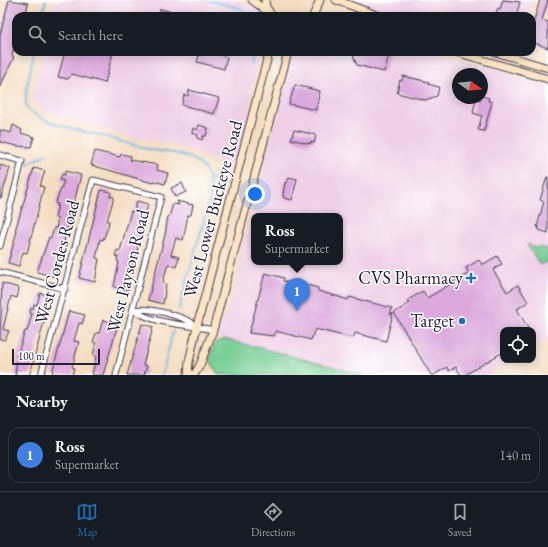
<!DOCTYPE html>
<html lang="en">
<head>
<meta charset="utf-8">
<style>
	:root { --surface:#171b24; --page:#20242c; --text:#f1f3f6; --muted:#9ea1a6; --line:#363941; --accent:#1f6fb2 }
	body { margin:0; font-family:"EB Garamond",serif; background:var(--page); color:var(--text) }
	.controls { position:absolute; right:12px; bottom:12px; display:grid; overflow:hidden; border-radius:8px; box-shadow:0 2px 10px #0003 }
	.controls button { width:36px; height:36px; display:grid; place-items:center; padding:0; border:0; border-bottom:1px solid var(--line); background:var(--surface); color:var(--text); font:20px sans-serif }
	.compass { position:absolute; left:452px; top:68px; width:36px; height:36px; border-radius:50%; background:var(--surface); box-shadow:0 2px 10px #0003; rotate:105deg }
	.scale { position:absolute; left:12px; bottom:10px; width:88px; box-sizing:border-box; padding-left:4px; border:2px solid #22223b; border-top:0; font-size:11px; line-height:14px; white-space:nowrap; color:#22223b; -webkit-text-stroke:3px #fff; paint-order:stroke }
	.you { position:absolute; left:255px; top:194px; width:14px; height:14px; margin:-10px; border:3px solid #fff; border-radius:50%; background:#1a73e8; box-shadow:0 0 0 6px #1a73e833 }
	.badge { display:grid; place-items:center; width:26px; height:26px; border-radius:50%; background:var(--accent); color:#fff; font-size:13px; font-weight:700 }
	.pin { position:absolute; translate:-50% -33px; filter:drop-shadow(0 1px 2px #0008) }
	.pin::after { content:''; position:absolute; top:21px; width:14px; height:12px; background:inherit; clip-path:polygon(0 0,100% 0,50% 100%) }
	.popup { position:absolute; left:251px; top:213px; width:92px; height:52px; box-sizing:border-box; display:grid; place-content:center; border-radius:8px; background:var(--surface); filter:drop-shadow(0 1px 3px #0005); font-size:13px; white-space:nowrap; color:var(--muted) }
	.popup b { font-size:15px; color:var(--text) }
	.popup::after { content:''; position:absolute; left:50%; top:100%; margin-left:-8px; border:8px solid transparent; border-top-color:var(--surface) }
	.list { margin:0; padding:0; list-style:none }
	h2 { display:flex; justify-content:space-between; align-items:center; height:52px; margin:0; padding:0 16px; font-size:17px }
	h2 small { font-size:13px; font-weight:400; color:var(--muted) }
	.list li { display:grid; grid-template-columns:26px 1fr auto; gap:12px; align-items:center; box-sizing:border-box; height:56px; margin:0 8px 8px; padding:0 8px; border:1px solid var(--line); border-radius:12px }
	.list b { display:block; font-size:15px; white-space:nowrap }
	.list p { margin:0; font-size:13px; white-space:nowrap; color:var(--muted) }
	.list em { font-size:13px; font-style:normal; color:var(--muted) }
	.icon { flex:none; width:22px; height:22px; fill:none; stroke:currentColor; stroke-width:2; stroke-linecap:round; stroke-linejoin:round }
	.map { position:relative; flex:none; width:548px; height:375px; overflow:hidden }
	.search { position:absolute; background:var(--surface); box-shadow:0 2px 10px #0003; left:12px; right:12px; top:12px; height:44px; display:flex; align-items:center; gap:10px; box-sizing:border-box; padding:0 14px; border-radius:12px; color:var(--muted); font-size:15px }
	.sheet { height:116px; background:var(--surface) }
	nav { display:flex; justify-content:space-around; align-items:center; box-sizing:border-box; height:56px; border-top:1px solid var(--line); background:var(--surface); font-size:11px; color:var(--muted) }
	nav a { display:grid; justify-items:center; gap:2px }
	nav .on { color:var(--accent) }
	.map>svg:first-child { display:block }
	.built { fill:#efd0e7; fill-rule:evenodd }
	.green { fill:#75cd93; stroke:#4c7867 }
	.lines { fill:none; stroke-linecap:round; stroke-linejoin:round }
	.stream { stroke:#62afdc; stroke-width:2 }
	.building { fill:#dba9dc }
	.minor-casing { stroke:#423e4f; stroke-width:7 }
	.secondary-casing { stroke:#423e4f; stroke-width:9 }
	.minor { stroke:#fff; stroke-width:5 }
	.secondary { stroke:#fde5c5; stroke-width:7 }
	.poi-dot { fill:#1f6fb2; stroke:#fff; stroke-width:1.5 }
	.labels { text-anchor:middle; stroke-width:3; stroke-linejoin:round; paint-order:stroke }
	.street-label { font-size:18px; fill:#22223b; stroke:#fff }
	.poi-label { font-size:18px; fill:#22223b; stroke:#fff; text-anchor:end }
</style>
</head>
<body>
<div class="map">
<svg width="548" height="375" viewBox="0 0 548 375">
	<rect width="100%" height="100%" fill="#fff"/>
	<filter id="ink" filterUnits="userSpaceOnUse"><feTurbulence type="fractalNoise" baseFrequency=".025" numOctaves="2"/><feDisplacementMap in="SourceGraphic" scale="8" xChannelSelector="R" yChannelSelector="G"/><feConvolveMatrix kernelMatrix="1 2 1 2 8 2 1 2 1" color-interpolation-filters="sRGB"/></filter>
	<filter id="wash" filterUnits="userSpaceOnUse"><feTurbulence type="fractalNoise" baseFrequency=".012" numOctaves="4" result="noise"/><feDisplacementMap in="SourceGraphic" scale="16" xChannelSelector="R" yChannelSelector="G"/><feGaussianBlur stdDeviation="0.9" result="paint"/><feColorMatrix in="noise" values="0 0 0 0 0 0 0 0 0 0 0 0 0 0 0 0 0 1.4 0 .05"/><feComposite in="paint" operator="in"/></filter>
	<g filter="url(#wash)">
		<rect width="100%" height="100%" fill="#f4dcbf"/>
		<!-- built -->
		<path class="built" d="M56,0H238L256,8L265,16H52Z
			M347,0H534L530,16H397Z
			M43,52H264L260,57L252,88L250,112L234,169L190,150L159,142L122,135L47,111L36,105L33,102L32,96Z
			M293,52H424L494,67L519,78L548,86V340L533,348V330H503V360H512L486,375H365L218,338L221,322L233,296L239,270L240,252L264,171L267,150ZM458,74H482V98H458ZM254,216H340V262H254Z"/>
		<!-- green -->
		<path class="green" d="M528,244L535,248L539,247L548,249V261L540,265L527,245Z
			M225,339L365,375H218L209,358L216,342Z"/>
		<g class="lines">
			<!-- stream -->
			<path class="stream" d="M211,1L240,8L252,16
				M42,16L46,0
				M34,52L26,91V107C44,125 75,129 99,135C116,140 134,145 152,150C168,153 191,153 203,167C210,176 211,187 210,198L179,309
				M251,64L254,52
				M27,164L47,154
				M210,179L227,184
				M162,375L173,332"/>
		</g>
		<g id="blocks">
			<!-- building -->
			<path class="building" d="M9,0L28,3L26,14L21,13L20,16H16V38L12,56L14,57L0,87V35Z
				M503,0L520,2L516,16H495L498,8L500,9Z
				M540,0H548L542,20L548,22V48L532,42V27Z
				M160,9L181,14V16H159Z
				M65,52H113L105,83L72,74L68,79L58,77Z
				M200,52H210L227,57L224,69L197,62Z
				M352,52H390L384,72L357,65Z
				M403,76L429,82L428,84L439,87L437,96L425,100L397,93L400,80L402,81Z
				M295,85L320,91L316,110L289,104Z
				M189,90L219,98L214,114L182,105L184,95L188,96Z
				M482,96L489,98L488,101L492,102L484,131L478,130L482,116L473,113L476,99L480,100Z
				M13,125L22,130L21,133L34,137L31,147L17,146L0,142V130L11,133Z
				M199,125L208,128L206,136H203L202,140L197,138L198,135L192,133L193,128L197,130Z
				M294,130L316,135L314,143L310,142V144L291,139Z
				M95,151L120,157L121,154L131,156L130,160L158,165L157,170L168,173L165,184L153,181V183L91,165Z
				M0,165L10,168L1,198H0Z
				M34,168L45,171L40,186L44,187L27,253L23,252L19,266L8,263L17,231H15Z
				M65,171L81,175L55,277L37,272L49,237L51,238L54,228H56L58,219L55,218L58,204H55L64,181L60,180L62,174L65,175Z
				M289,177L297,179L292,200L284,198L283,195L285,182L287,183Z
				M547,177H548V233L539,230V228L537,227L544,201L540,200Z
				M182,183L186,192L175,197L171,188Z
				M101,190L111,192L110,196L114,197L107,221H109L108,227L103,240L100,239L96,258L99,259L95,282L79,278Z
				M137,201L148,204L128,290L114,287L119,262L117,261L118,257L115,256L117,250L120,251L131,211L134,212Z
				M177,201L193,205L191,215H188L183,240L176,238L171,255L179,257L176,267L168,264L163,280L164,284H166L163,304L148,300L165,235L168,216L169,217L173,204L179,205Z
				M497,256L502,264L493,270L507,292L518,285L528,302L517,309L529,330H503V352L465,375H461L456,367L449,371L447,367L434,375H431L394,313L410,303L408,300L423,291L427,298L469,273L466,268L479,260L482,265Z
				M265,273L284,278L283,281L296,285V282L318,288V291L339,297L348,300L349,297L392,308L390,315L393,313L386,341L355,333L353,338L315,329L311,340L275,331L274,336L249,333Z
				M2,283L19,288L17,298L11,296L3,329L9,331L5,340L0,339Z
				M40,293L51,296L31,370L29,375H15L18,353L25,331H27L32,314L30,313L31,308L33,309L34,304L37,305Z
				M69,311L85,315L82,324L79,323L74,341L79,342L72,367L74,368L72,375H61L52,373Z
				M103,320L118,324L103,375H92L96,356L93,355L96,343L93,342L96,333H99Z
				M142,324L153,327L143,365L147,366L144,375H127Z"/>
		</g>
	</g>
	<g filter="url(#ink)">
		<use href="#blocks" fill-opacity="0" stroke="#423e4f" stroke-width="1"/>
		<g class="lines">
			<defs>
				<path id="minor" d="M0,155L22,161L0,246
					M0,272L65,289
					M133,310C157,325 187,324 213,330
					M133,310C149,307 184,316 197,326
					M41,375L93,180L161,197L116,375"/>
				<path id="secondary" d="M252,0L268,12
					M265,0L266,7L272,16
					M336,0L379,16
					M313,16L320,0
					M456,52L548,79
					M495,52L548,68
					M188,375L189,362L197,326L269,52
					M194,375L200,365L213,330L288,52"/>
			</defs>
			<!-- minor casing -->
			<use href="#minor" class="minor-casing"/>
			<!-- secondary casing -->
			<use href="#secondary" class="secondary-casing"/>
			<!-- minor -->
			<use href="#minor" class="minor"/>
			<!-- secondary -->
			<use href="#secondary" class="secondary"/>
		</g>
	</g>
	<!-- markers -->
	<g class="poi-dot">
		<path d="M469 272h4v4h4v4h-4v4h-4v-4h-4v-4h4z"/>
		<circle cx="462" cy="321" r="4"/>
	</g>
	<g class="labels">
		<!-- street labels -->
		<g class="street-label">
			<text transform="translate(213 209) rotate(-75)" y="6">West Lower Buckeye Road</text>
			<text transform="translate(57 262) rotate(-75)" y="6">West Cordes Road</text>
			<text transform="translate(128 271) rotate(-76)" y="6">West Payson Road</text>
		</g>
		<!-- poi labels -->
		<g class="poi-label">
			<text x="463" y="284">CVS Pharmacy</text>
			<text x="454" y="327">Target</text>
		</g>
	</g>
</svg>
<div class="controls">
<button><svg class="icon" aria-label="locate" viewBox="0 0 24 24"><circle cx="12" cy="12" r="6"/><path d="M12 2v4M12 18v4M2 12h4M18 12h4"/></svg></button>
</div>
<svg class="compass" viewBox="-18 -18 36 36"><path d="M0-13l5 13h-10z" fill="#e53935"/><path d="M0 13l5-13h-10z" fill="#9ea1a6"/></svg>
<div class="scale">100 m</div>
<div class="you"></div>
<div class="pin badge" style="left:297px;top:311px;background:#3f7fe0">1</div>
<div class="popup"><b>Ross</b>Supermarket</div>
<div class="search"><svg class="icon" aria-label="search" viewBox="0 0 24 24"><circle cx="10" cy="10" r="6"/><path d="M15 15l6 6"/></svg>Search here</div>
</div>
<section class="sheet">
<h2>Nearby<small></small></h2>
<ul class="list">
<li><span class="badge" style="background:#3f7fe0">1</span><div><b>Ross</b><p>Supermarket</p></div><em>140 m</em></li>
</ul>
</section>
<nav>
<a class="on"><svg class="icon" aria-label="map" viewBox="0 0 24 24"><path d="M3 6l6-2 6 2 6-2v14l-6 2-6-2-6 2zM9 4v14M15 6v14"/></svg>Map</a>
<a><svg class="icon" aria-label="directions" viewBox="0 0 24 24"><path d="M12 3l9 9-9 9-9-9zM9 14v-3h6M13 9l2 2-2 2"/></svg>Directions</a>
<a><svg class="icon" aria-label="saved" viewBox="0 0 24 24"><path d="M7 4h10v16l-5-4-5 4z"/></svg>Saved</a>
</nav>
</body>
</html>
